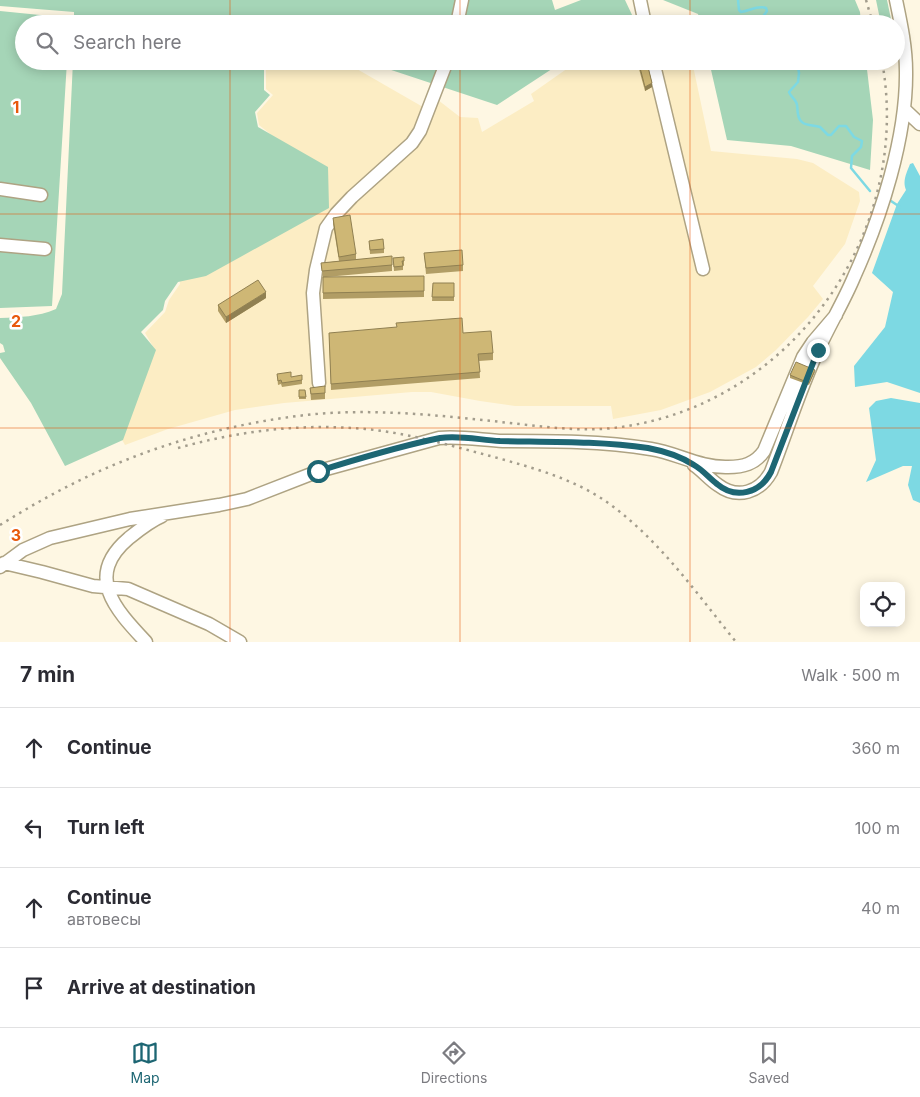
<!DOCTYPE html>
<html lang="en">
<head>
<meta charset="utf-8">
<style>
	:root { --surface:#fff; --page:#f2f2f3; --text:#2b2b33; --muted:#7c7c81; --line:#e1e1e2; --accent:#1d6673 }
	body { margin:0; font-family:Inter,sans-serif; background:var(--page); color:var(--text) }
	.controls { position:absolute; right:15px; bottom:15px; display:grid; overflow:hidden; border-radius:10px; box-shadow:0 2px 12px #0003 }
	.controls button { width:45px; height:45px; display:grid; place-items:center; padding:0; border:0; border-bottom:1px solid var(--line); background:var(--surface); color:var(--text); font:25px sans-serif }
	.stop { position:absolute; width:15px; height:15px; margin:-11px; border:4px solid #1d6673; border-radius:50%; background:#fff }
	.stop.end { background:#1d6673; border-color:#fff; box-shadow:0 1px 5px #0008 }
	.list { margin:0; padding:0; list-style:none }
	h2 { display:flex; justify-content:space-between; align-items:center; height:65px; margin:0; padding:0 20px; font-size:21px }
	h2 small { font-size:16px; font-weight:400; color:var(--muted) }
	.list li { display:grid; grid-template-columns:32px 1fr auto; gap:15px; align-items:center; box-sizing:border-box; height:80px; padding:0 20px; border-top:1px solid var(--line) }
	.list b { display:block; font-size:19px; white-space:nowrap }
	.list p { margin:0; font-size:16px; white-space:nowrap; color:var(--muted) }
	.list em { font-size:16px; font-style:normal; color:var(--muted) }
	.icon { flex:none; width:28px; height:28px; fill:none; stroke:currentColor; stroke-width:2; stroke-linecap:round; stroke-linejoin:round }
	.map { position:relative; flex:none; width:920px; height:642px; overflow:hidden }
	.search { position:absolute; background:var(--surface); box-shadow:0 2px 12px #0003; left:15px; right:15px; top:15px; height:55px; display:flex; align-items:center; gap:12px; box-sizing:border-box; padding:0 18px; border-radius:28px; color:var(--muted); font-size:19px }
	.sheet { height:385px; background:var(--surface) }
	nav { display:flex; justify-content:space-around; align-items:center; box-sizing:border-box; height:70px; border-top:1px solid var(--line); background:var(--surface); font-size:14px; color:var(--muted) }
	nav a { display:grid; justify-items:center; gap:2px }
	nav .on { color:var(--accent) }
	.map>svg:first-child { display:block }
	.built { fill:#fcedc4 }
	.green { fill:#a5d5b7 }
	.water { fill:#7dd9e3 }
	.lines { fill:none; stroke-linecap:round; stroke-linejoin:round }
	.stream { stroke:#7dd9e3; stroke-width:2.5 }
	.minor-casing { stroke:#aea383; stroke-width:15 }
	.minor { stroke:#fff; stroke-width:12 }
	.rail { stroke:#a39d8d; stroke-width:2.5; stroke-dasharray:2.5 5; stroke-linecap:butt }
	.wall { fill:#b19d65 }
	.shaded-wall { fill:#908052 }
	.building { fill:#ceb775; stroke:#908052 }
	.route { stroke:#1d6673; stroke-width:6 }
	.grid { fill:none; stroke:#e8590c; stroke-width:1; stroke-opacity:0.55 }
	.grid-label { font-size:16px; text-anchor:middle; font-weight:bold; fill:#e8590c; stroke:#fff; stroke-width:5; stroke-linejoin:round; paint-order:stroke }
</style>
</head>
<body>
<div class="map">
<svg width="920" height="642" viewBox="0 0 920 642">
	<rect width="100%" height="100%" fill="#fef7e3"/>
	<!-- built -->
	<path class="built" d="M266,61H343L423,107L438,100L460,117L478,118L482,132L534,101L531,94L578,61H590L598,64L604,61H692L711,151L797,159L813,163L859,192L860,201L845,244L813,286L823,299L808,317L776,350L756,367L710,392L661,410L613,419L611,406H515L480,401L431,392H412L284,403L235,410L168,429L125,445L99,398L155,350L145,333L165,312L169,300L180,284L177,231L274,137L259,125L257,113L273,95L266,89Z"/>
	<!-- green -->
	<path class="green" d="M0,0H552L555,10L581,0H625L633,17L622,24H74V12L0,6Z
		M663,0H855L860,12L861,24H701L698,14Z
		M876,0H887L892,24H881Z
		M0,11L70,18L69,24H24V61H67L52,306L0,308Z
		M73,61H264V90L270,95L255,112L258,127L328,167L329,208L206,276L178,282L165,301L163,310L141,332L156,350L123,440L65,466L31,403L0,358V353L5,352L3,345L0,343V318C21,317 37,317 56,309L62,294Z
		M364,61H564L497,105Z
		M709,61H866L873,120L870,170L791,146L727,140Z"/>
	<!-- water -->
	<path class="water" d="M913,163L920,176V393L887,382L855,387L854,366L885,327L893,292L872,273L897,204L906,190C902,181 907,172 910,164Z
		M891,398L920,403V503L913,500L908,485L912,466H903L866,482L876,460L869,408L876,401Z"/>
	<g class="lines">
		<!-- stream -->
		<path class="stream" d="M738,0L739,10L741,12C750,11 757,5 766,8L767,11L762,18L764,24
			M797,61L799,73L798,82L789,92C791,97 793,97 796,102C798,105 797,110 798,114C800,127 810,124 820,127L828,135H831L839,126H846L854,137L862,141L861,147L852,156L851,168L870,191
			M891,201L900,207"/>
		<defs>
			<path id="minor" d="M640,0L645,24
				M457,24L462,0
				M653,61L703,269
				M904,109L920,124
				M0,189L41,195
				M0,245L45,249
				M319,383L313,293L316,270L326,228L336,214L352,197L412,143L420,131L447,61
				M694,465C703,471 709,479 718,485C738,500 760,492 771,472C787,431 800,388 819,348C830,324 844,301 854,277C881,217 907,137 906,71C906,47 901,24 896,0
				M4,563L42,572L93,586L128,589L209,624L240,642
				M0,567L23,550L50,538L130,519L219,505L247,499L319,471L439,438C460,436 482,440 503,441C553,441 602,441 651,449C677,453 700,468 728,467C743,467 755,464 764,451L803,357L813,342L836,315
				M146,642C115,609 84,576 129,538C139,530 150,521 162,516"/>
		</defs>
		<!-- minor casing -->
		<use href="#minor" class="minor-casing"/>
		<!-- minor -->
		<use href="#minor" class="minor"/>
		<!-- rail -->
		<path class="rail" d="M866,0L873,24
			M178,448C239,431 302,423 365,429C409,433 452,446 494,457C537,469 579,480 615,508C663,545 698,595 736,642
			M0,525C18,514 36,503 55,493C133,451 218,425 306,415C371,408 436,415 501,422C540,426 582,433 621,427C794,403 913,231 882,61"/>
	</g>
	<!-- wall -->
	<path class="wall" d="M639,64L652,87L645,91L639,69Z
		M333,218L356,254V259L392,265V271L326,277L424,276V297L323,299V278L321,263L339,261L333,224Z
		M369,241L384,249V253L370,254Z
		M424,253L463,265V271L426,274Z
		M404,257V265L403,266V270L394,271L393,258Z
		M433,283H454V301H432Z
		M266,298L226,323L218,311V305Z
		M329,333H463L493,353V360L479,361L480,378L331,390Z
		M815,372L809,385L790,378V375Z
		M277,374L302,380V384L282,387L281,384L278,385Z
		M310,388L325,393V399L311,400Z
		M299,390H305L306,399H299Z"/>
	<!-- shaded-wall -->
	<path class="shaded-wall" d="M652,83V87L645,91V87Z
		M266,292V298L226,323V317Z"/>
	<!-- building -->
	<path class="building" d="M647,63L652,83L645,87L639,64Z
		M350,215L356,254L339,257L333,218Z
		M383,239L384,249L370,250L369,241Z
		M462,250L463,265L426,268L424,253Z
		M392,256V265L322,271L321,263Z
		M404,257V261H402L403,266L394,267L393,258Z
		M424,276V291L323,293V277Z
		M258,280L266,292L226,317L218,305Z
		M433,283H454V297H432Z
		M462,318L463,333L491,331L493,353L478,354L480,372L331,384L329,333L397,327L396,323Z
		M796,362L815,370L809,383L790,375Z
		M291,372V377L302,375V380L282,383L281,380L278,381L277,374Z
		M325,386V393L311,394L310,388Z
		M299,390H305L306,397H299Z"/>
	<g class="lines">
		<!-- route -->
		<path class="route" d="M318,471C358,459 399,446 440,438C459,435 480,440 500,441C550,442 599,441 648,448C664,451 680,456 694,465C703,470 709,478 717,484C736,500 760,493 771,472L818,350"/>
	</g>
	<!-- grid -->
	<path class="grid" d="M230,0V24M460,0V24M690,0V24M230,61V642M460,61V642M690,61V642M0,214H920M0,428H920"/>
	<g class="grid-label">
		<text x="16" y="113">1</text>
		<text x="16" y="327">2</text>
		<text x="16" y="541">3</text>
	</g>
</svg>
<div class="controls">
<button><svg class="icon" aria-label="locate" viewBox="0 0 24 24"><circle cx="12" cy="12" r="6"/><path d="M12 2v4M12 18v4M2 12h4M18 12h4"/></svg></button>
</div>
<div class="stop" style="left:318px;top:471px"></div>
<div class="stop end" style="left:818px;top:350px"></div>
<div class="search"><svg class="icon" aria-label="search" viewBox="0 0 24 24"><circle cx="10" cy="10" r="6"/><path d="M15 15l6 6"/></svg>Search here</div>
</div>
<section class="sheet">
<h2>7 min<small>Walk · 500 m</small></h2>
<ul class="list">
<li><svg class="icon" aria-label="ahead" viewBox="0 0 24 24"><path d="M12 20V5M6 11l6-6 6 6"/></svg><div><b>Continue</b></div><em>360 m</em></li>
<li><svg class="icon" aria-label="left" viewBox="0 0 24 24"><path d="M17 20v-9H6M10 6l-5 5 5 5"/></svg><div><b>Turn left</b></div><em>100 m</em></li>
<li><svg class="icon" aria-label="ahead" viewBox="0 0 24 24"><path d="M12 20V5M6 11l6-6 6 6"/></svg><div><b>Continue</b><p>автовесы</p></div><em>40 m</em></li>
<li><svg class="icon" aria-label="arrive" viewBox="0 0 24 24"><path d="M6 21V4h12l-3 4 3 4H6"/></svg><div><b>Arrive at destination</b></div></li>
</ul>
</section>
<nav>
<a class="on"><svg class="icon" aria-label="map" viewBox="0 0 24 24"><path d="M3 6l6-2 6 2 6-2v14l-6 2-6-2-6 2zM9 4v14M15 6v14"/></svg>Map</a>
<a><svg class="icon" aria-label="directions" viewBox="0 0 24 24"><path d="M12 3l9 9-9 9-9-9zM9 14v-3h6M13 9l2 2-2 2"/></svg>Directions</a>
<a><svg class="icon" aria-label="saved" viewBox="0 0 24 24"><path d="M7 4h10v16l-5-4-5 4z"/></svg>Saved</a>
</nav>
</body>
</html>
